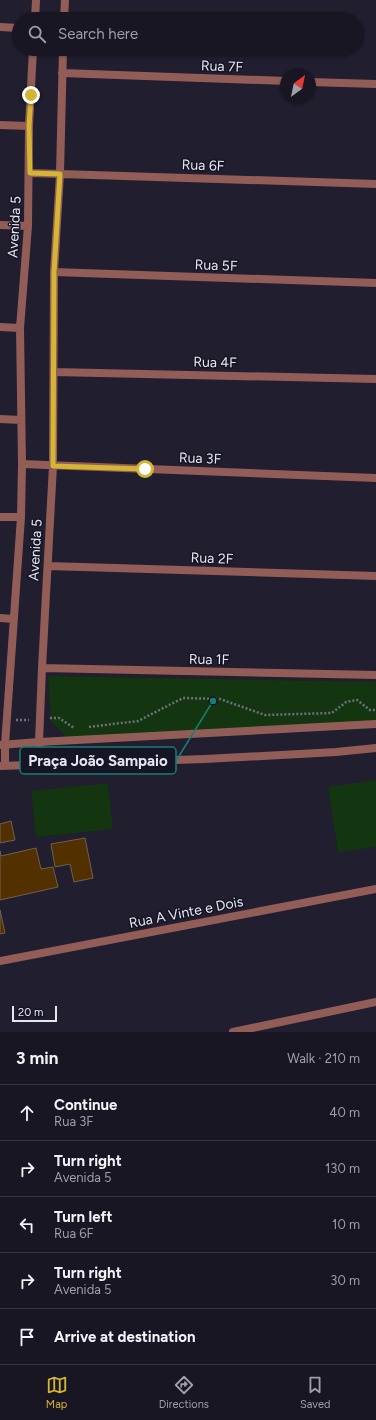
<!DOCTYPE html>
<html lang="en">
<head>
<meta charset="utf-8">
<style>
	:root { --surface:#181623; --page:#252330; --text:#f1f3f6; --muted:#9f9fa6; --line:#363541; --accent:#d5b534 }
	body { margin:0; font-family:Figtree,sans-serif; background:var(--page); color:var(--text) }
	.compass { position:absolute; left:280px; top:68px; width:36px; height:36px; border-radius:50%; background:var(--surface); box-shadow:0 1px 3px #0004; rotate:33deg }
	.scale { position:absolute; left:12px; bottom:10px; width:45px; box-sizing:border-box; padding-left:4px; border:2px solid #e6e6f2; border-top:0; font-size:11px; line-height:14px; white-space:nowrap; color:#e6e6f2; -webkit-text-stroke:3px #161525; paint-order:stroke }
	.stop { position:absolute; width:12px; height:12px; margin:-9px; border:3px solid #d5b534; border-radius:50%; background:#fff }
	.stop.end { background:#d5b534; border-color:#fff; box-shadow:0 1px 4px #0008 }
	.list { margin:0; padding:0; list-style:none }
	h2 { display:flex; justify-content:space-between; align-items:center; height:52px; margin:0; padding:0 16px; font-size:17px }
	h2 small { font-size:13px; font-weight:400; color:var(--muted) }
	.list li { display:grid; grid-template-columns:26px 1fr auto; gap:12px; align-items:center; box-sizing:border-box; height:56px; padding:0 16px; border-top:1px solid var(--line) }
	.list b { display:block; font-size:15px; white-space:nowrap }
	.list p { margin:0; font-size:13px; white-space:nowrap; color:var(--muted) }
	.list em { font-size:13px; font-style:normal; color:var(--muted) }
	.icon { flex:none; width:22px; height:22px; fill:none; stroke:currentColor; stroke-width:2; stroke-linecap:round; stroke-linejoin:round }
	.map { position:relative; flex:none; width:376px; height:1032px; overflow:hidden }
	.search { position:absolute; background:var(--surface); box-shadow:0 1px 3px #0004; left:12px; right:12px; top:12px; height:44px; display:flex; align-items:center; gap:10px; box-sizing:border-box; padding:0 14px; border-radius:22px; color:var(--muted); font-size:15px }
	.sheet { height:332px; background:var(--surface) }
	nav { display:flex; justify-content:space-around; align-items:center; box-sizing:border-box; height:56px; border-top:1px solid var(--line); background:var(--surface); font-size:11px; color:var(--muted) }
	nav a { display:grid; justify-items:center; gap:2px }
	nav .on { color:var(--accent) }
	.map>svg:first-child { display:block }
	.green { fill:#13350f }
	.building { fill:#523000; stroke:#706050 }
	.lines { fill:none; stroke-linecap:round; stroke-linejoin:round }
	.path { stroke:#71707f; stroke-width:2.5; stroke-dasharray:2 2; stroke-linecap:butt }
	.minor { stroke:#925d57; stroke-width:8 }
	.tertiary { stroke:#925d57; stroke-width:8 }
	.route { stroke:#d5b534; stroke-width:5 }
	.labels { text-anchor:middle; stroke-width:3; stroke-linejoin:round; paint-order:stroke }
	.street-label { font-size:14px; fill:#e6e6f2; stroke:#161525 }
	.leader { fill:none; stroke:#1a7c75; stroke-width:1.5 }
	.callout-dot { fill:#1a7c75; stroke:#161525; stroke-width:1.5 }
	.callout { fill:#161525; stroke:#1a7c75; stroke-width:1.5 }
	.callout-label { font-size:15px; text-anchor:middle; font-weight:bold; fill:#e6e6f2 }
</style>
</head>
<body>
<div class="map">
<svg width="376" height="1032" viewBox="0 0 376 1032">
	<rect width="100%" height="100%" fill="#201e2f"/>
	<!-- green -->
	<path class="green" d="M48,676L376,682V723L68,739L51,721Z
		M376,780V847L338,852L328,787Z
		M108,783L113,829L36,837L31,791Z"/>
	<!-- building -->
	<path class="building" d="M11,821L15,840L0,843V824Z
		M85,838L93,878L74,882L70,864L55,867L51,844Z
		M36,848L41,869L53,867L58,887L0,900V851L1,856Z
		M0,910L5,933L0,934Z"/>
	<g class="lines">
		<!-- path -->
		<path class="path" d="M50,718H59L74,728
			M16,720H29
			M89,727L138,721L183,698L220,699L265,715L332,713L346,702L357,700L370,710H376"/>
		<!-- minor -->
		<path class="minor" d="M35,19L36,0
			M64,19L65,0
			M0,27L19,28
			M62,73L286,81
			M310,82L376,84
			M0,125L29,126
			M30,173L376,184
			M0,225L28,226
			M54,272L376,283
			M0,327L20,328
			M54,372L376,379
			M0,419L21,420
			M22,464L376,478
			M0,517H21
			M48,566L376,576
			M0,618L13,619
			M42,668L376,675
			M41,764L39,742L42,668L53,466L54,272L60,174L63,49
			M5,765V745L21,517L22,464L20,328L28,226L29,126L33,49
			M0,961L376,889
			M233,1032L376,1002"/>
		<!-- tertiary -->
		<path class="tertiary" d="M0,745L39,742L376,724
			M0,766L205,759L336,752L376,748"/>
	</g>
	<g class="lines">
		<!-- route -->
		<path class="route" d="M31,95L29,126L30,173L60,174L54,272L53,466L145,469"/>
	</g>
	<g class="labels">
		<!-- street labels -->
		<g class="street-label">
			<text transform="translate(222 66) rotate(2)" y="5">Rua 7F</text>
			<text transform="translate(203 165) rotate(2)" y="5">Rua 6F</text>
			<text transform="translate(14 227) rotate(-87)" y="5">Avenida 5</text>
			<text transform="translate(216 265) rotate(2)" y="5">Rua 5F</text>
			<text transform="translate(215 362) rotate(1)" y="5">Rua 4F</text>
			<text transform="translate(200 458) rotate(2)" y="5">Rua 3F</text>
			<text transform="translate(35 550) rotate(-87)" y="5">Avenida 5</text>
			<text transform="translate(212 558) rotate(2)" y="5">Rua 2F</text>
			<text transform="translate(209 659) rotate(1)" y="5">Rua 1F</text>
			<text transform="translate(186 912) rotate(-11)" y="5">Rua A Vinte e Dois</text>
		</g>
	</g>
	<!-- callouts -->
	<path class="leader" d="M213 701L176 761"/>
	<circle class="callout-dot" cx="213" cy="701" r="4"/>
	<rect class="callout" x="20" y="747" width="156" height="27" rx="4"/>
	<g class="callout-label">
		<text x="98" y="766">Praça João Sampaio</text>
	</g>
</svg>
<svg class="compass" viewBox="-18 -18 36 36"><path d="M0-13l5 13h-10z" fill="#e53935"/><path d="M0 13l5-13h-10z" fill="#9f9fa6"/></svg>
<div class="scale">20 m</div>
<div class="stop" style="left:145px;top:469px"></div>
<div class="stop end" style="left:31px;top:95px"></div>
<div class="search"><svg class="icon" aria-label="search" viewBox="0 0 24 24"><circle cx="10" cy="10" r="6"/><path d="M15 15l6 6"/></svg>Search here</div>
</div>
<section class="sheet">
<h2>3 min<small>Walk · 210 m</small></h2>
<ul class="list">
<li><svg class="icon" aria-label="ahead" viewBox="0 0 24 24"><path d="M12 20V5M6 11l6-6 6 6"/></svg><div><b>Continue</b><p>Rua 3F</p></div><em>40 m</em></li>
<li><svg class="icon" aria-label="right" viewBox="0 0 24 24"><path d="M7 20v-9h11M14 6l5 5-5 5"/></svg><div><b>Turn right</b><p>Avenida 5</p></div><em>130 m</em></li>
<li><svg class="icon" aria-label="left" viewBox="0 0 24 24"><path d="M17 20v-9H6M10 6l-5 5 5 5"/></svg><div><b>Turn left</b><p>Rua 6F</p></div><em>10 m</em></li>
<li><svg class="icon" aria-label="right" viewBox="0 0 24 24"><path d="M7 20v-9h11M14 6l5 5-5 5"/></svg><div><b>Turn right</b><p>Avenida 5</p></div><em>30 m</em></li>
<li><svg class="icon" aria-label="arrive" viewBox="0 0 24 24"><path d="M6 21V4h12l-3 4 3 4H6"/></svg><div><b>Arrive at destination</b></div></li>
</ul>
</section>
<nav>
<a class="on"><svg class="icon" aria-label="map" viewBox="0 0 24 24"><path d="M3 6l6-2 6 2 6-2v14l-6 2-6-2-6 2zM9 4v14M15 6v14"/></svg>Map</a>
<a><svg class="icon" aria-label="directions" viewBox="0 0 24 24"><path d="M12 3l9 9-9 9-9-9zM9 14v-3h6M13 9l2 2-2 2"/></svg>Directions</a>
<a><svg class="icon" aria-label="saved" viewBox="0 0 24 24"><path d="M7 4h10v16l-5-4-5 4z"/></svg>Saved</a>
</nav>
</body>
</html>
